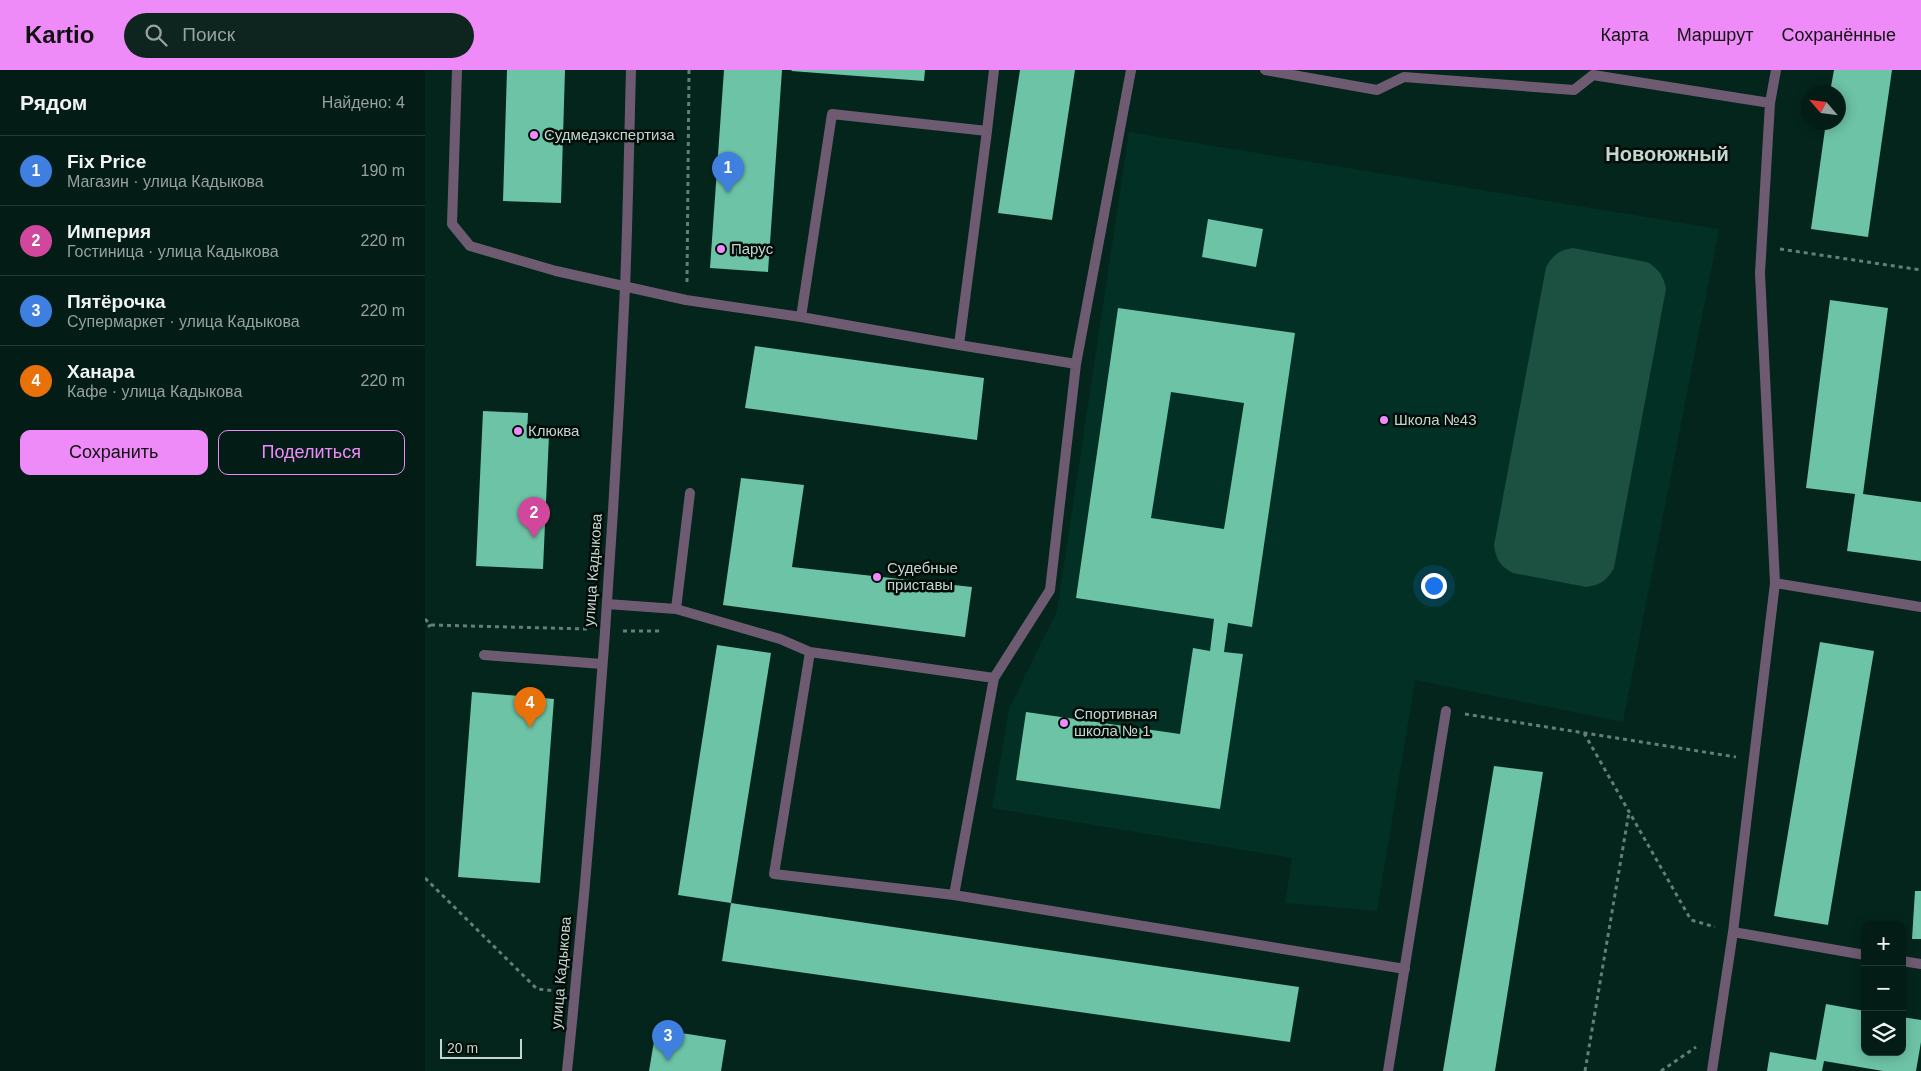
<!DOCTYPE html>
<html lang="ru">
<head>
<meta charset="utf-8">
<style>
	:root { --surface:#031c15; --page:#0d251e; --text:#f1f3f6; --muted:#97a1a0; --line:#243a34; --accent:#ee8bf8 }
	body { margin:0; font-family:Arial,sans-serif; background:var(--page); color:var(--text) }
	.controls { position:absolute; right:15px; bottom:15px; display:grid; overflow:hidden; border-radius:10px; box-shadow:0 2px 12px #0003 }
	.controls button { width:45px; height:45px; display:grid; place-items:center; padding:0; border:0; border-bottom:1px solid var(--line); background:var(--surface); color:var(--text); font:25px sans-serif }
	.compass { position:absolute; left:1376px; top:15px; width:45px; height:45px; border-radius:50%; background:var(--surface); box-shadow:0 2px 12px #0003; rotate:298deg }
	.scale { position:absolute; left:15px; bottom:12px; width:82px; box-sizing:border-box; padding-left:5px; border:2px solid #c5d6cf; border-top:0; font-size:14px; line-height:18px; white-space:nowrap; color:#c5d6cf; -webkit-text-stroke:4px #020c08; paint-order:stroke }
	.you { position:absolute; left:1008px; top:515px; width:18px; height:18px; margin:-12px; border:4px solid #fff; border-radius:50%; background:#1a73e8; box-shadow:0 0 0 8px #1a73e833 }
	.badge { display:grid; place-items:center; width:32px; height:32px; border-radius:50%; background:var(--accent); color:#fff; font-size:16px; font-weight:700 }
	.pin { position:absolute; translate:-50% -41px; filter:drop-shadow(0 1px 2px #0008) }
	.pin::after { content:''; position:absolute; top:26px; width:18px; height:15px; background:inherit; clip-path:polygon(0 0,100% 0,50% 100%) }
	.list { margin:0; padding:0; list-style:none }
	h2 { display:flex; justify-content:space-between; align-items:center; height:65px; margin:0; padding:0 20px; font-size:21px }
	h2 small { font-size:16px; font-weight:400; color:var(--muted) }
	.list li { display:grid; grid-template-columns:32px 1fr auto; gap:15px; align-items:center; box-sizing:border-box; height:70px; padding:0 20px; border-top:1px solid var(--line) }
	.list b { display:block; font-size:19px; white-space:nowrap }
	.list p { margin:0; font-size:16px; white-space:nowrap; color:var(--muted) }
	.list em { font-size:16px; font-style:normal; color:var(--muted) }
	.actions { display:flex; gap:10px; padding:15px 20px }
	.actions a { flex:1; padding:11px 0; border:1px solid var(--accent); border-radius:10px; text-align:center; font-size:18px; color:var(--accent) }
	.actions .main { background:var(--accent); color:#111 }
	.icon { flex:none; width:28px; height:28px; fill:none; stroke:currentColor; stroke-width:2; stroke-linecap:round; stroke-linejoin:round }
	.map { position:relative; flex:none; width:1496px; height:1001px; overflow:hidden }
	header { display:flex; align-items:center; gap:30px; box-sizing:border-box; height:70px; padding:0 25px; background:var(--accent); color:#111 }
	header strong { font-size:24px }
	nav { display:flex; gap:28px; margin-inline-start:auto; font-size:18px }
	.search { width:350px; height:45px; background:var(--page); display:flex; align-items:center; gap:12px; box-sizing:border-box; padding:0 18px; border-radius:28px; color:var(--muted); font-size:19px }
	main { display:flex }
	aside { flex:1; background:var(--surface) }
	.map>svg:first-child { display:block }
	.built { fill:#023024 }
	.green { fill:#1c5040 }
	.building { fill:#6dc3a6; fill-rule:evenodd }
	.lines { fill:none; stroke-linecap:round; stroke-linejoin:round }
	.path { stroke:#657e76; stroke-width:3; stroke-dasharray:4 4; stroke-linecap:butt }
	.service { stroke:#6f5b71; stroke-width:10 }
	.minor { stroke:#6f5b71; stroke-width:10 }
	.poi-dot { fill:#ee8bf8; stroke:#020c08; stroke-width:2 }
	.labels { text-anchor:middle; stroke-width:5; stroke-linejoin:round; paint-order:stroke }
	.poi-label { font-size:15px; fill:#c5d6cf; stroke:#020c08; text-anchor:start }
	.street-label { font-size:15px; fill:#c5d6cf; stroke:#020c08 }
	.district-label { font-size:20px; font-weight:bold; fill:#c5d6cf; stroke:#020c08 }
</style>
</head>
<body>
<header>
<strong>Kartio</strong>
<div class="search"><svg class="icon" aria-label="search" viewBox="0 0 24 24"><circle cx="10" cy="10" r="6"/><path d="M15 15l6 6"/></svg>Поиск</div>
<nav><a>Карта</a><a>Маршрут</a><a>Сохранённые</a></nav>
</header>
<main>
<aside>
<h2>Рядом<small>Найдено: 4</small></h2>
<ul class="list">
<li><span class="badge" style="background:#3f7fe0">1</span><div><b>Fix Price</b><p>Магазин · улица Кадыкова</p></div><em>190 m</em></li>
<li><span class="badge" style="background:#d1479c">2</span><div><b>Империя</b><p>Гостиница · улица Кадыкова</p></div><em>220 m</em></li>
<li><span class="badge" style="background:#3f7fe0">3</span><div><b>Пятёрочка</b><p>Супермаркет · улица Кадыкова</p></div><em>220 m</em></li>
<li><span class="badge" style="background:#e8710a">4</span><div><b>Ханара</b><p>Кафе · улица Кадыкова</p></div><em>220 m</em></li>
</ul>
<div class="actions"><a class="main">Сохранить</a><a>Поделиться</a></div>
</aside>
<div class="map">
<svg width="1496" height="1001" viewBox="0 0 1496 1001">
	<rect width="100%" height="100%" fill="#04251c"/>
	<!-- built -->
	<path class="built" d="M704,62L1294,159L1198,652L990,610L952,841L860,833L867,788L567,738L584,639L632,541Z"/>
	<!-- green -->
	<path class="green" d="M1148,178L1222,192C1234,199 1238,205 1241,219L1189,498C1182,510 1176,515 1161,517L1088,503C1075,496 1071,490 1069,475L1121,197C1128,185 1134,180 1148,178Z"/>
	<!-- building -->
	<path class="building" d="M82,0H140L136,133L78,131Z
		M299,0H357L343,202L285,198Z
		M367,0H500L499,11L366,1Z
		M595,0H650L627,150L573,143Z
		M1409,0H1467L1443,167L1386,159L1401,52H1414V22H1405Z
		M783,149L838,159L831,197L777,187Z
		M1405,230L1463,238L1438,424L1496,432V491L1422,481L1430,424L1381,418Z
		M693,238L870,263L827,557L803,553L799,582L818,584L795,739L591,710L601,642L755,664L768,578L785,581L789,549L651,528ZM746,322L819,333L799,459L726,448Z
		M330,276L559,308L552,370L320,338Z
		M58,341L103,343L102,364L124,365L118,499L51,496Z
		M316,408L379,415L367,497L547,517L540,567L298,535Z
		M1395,572L1449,581L1403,855L1349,846Z
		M292,575L346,583L306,833L253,825Z
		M47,622L129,629L115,813L33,807Z
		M1069,696L1118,702L1070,1001H1018Z
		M1490,821H1496V869H1487Z
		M306,833L874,917L865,972L297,891Z
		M1401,934L1440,941V982H1477V947L1496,950V972L1491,1001H1458L1399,991L1397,1001H1342L1345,982L1391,990Z
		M231,959L301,970L296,1001H224Z"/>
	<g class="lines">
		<!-- path -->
		<path class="path" d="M1355,179L1496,200
			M262,212L264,0
			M0,549L6,555L0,558
			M6,555L162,559
			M198,561H235
			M1040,644L1311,687
			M1159,663L1266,850L1290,857
			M0,808L112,919L132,921
			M1160,1001L1204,742
			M1236,1001L1271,977"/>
		<!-- service -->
		<path class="service" d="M32,0L27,154L45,176L131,201L261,230L376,247L534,275
			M840,0L952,20L979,7L1149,20L1168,5L1345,33L1335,203L1350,513L1308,862L1287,1001
			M1345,33L1351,0
			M562,61L569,0
			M376,247L407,44L562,61L534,275L651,294
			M1350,513L1496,537
			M182,534L251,539L355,569L385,582
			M251,539L265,423
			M59,585L177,594
			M569,608L385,582L349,804L529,825L980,899
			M529,825L569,608L625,520L651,294L706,0
			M1308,862L1440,885
			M1477,891L1496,894
			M963,1001L1021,641"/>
		<!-- minor -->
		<path class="minor" d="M142,1001C169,740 188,478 200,217C203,145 204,72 206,0"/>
	</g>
	<!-- markers -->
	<g class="poi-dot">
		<circle cx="109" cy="65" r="5"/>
		<circle cx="296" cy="179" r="5"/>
		<circle cx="959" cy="350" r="5"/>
		<circle cx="93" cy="361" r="5"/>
		<circle cx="452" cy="507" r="5"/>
		<circle cx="639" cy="653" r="5"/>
	</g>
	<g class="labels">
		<!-- poi labels -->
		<g class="poi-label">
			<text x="119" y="70">Судмедэкспертиза</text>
			<text x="306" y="184">Парус</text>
			<text x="969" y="355">Школа №43</text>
			<text x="103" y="366">Клюква</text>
			<text x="462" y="503">Судебные<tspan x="462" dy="17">приставы</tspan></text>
			<text x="649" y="649">Спортивная<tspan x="649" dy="17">школа № 1</tspan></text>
		</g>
		<!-- street labels -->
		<g class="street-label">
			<text transform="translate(168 500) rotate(-86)" y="5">улица Кадыкова</text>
			<text transform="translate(136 903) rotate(-85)" y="5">улица Кадыкова</text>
		</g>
		<!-- district labels -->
		<g class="district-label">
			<text x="1242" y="91">Новоюжный</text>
		</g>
	</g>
</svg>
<div class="controls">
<button>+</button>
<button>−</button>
<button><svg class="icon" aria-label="layers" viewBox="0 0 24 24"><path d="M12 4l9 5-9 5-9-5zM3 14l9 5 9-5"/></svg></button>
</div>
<svg class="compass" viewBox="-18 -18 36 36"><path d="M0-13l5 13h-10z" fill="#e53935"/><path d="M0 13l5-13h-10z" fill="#97a1a0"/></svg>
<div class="scale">20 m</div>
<div class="you"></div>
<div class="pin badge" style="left:303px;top:123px;background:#3f7fe0">1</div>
<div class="pin badge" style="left:109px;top:468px;background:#d1479c">2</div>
<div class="pin badge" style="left:243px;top:991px;background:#3f7fe0">3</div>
<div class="pin badge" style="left:105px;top:658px;background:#e8710a">4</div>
</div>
</main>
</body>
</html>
